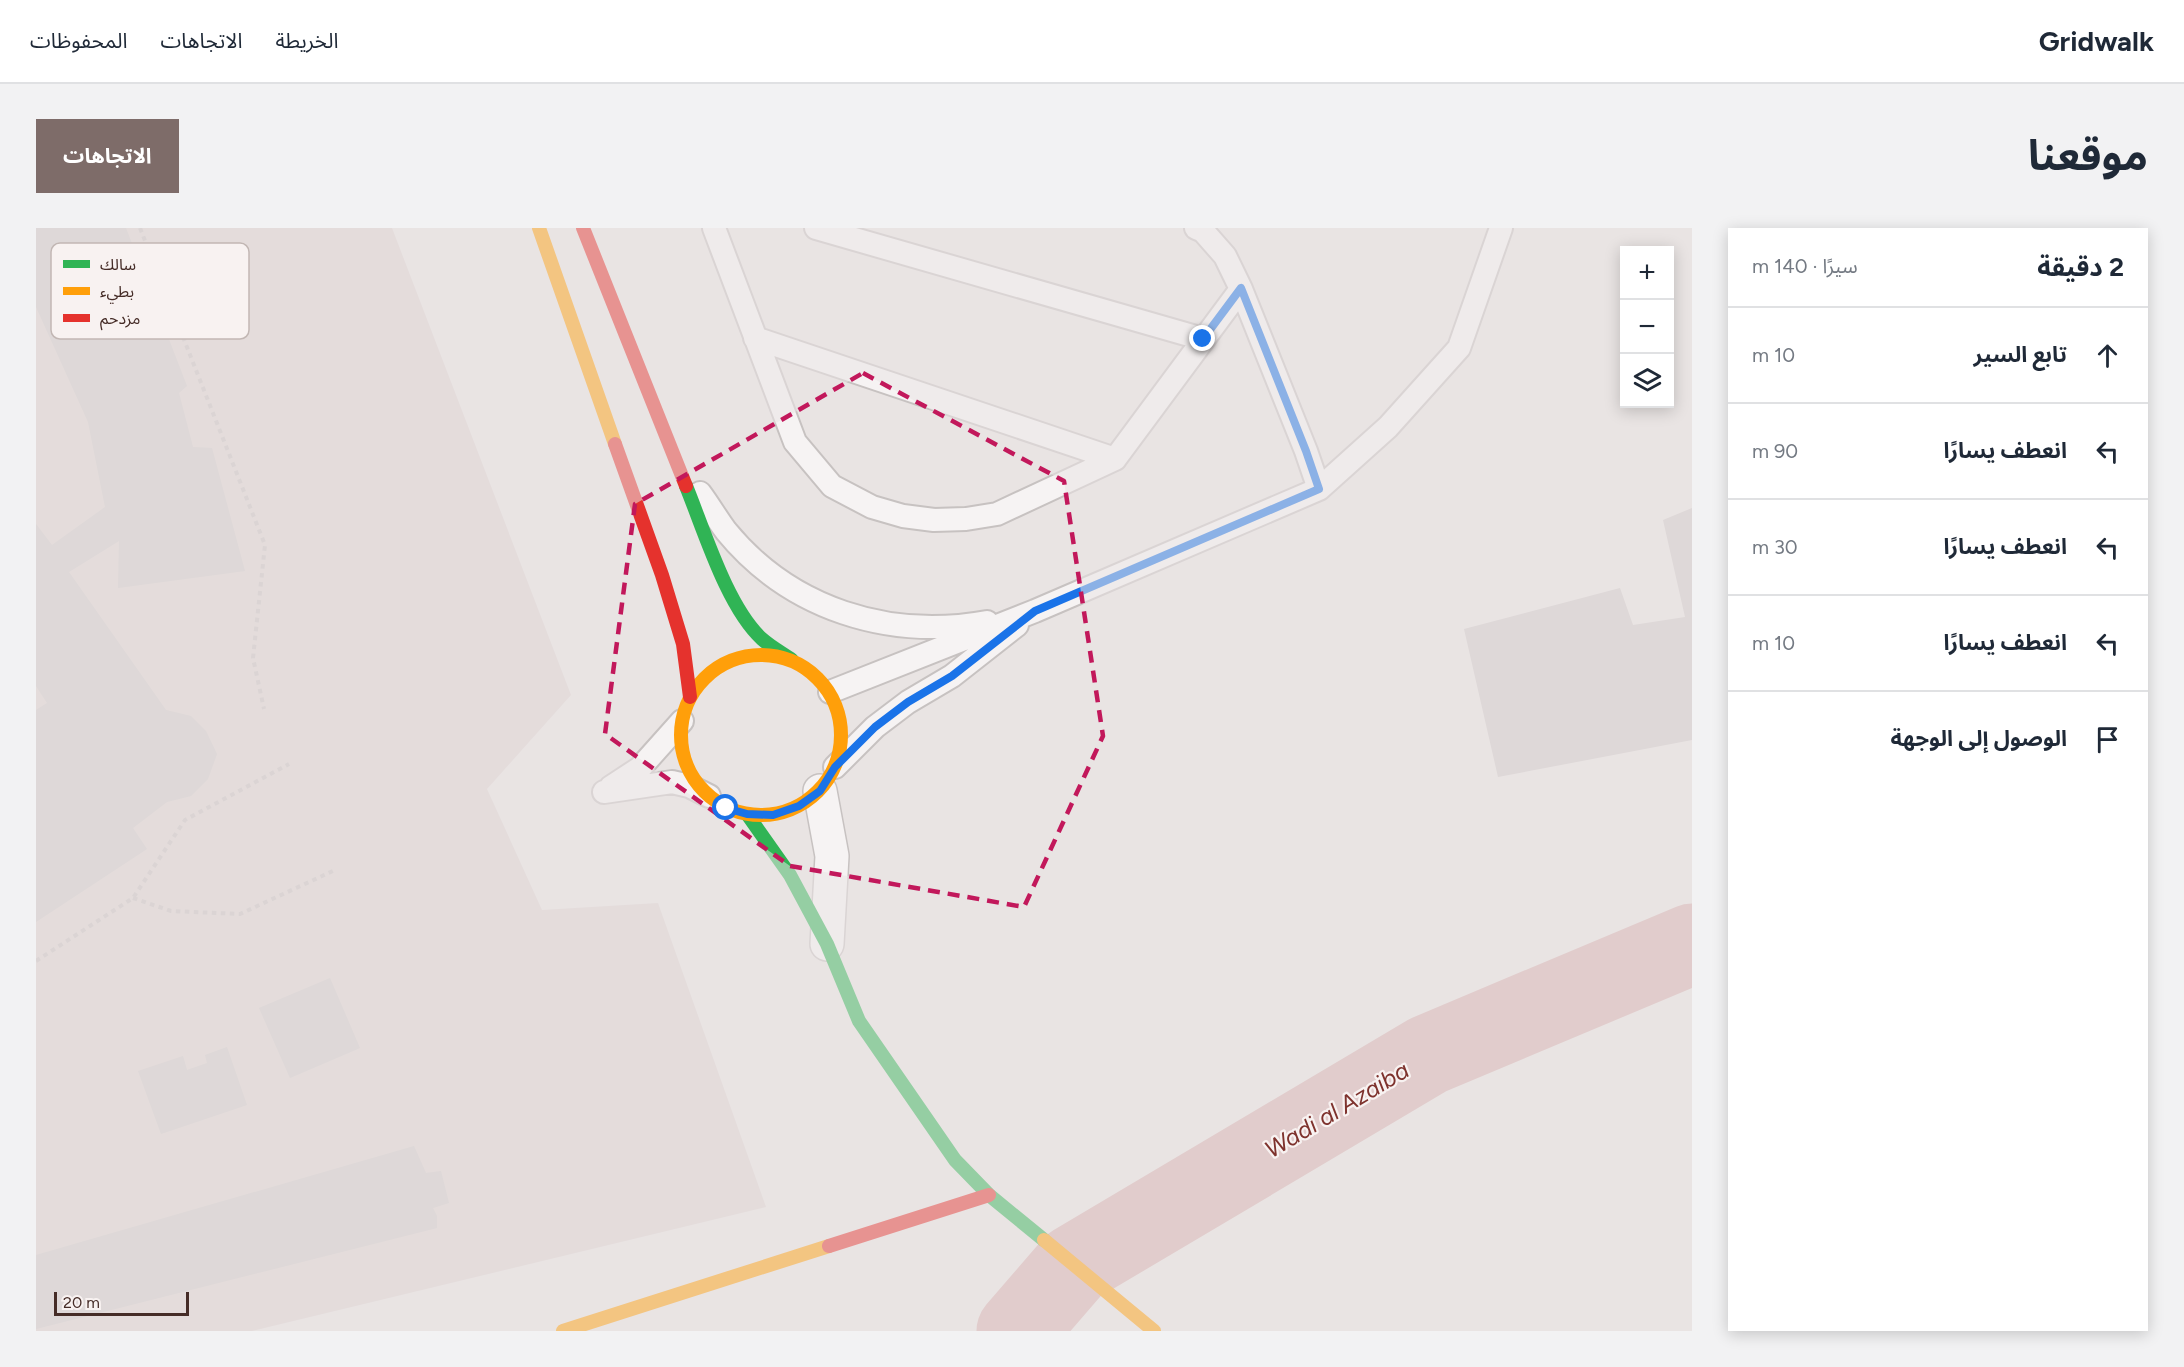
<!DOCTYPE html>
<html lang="ar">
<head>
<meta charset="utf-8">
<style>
	:root { --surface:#fff; --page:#f2f2f3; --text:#1f2937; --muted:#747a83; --line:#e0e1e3; --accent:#7e6c69 }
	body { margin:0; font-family:Figtree,"Noto Sans Arabic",sans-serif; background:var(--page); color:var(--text); direction:rtl }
	.controls { position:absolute; right:18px; top:18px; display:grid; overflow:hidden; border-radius:0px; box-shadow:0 3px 15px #0003 }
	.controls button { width:54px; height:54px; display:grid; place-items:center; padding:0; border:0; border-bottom:2px solid var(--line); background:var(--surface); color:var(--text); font:30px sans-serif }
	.scale { position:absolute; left:18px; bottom:15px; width:135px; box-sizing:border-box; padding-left:6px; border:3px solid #452c27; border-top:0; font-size:16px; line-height:21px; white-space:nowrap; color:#452c27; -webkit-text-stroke:4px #f8f2f1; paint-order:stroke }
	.stop { position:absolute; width:18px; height:18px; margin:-14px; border:4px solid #1a73e8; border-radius:50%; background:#fff }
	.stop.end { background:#1a73e8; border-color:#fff; box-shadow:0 2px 6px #0008 }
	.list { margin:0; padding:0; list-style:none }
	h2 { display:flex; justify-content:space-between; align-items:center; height:78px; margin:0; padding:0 24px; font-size:26px }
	h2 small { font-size:20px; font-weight:400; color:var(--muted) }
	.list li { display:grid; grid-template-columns:39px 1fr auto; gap:18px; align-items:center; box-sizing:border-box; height:96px; padding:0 24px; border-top:2px solid var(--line) }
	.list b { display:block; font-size:22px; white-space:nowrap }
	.list em { font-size:20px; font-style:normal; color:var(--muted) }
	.icon { flex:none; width:33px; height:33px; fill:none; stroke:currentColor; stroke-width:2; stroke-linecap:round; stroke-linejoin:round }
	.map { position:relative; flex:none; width:1656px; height:1103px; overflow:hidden; direction:ltr; border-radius:0px }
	header { display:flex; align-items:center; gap:36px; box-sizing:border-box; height:84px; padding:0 30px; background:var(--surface); border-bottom:2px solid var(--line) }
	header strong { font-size:28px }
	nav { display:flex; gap:33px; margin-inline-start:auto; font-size:21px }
	.intro { display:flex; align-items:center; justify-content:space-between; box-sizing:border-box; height:144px; padding:0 36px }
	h1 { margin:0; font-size:42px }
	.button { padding:15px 27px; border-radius:0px; background:var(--accent); color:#fff; font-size:21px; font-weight:700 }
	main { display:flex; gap:36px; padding:0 36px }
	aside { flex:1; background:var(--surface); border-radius:0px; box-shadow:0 3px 15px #0003 }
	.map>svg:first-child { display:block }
	.built { fill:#ddd3d1 }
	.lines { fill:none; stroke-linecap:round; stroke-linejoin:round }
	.river { stroke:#d7b0af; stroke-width:81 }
	.building { fill:#d0cac9 }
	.lane-casing { stroke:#c7c2c1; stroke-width:26 }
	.street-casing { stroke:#c7c2c1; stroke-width:36 }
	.path { stroke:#c9c2c1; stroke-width:4; stroke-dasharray:4.5 4.5; stroke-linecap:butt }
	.lane { stroke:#f6f3f3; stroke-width:22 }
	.street { stroke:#f6f3f3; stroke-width:33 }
	.fast { stroke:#30b455; stroke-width:14 }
	.slow { stroke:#ff9f0a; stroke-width:14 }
	.jam { stroke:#e5322d; stroke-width:14 }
	.route { stroke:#1a73e8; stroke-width:8 }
	.marked { fill:none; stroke:#c2185b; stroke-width:4.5; stroke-dasharray:12 8; stroke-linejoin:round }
	.labels { text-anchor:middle; stroke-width:4.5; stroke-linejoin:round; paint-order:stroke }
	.water-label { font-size:24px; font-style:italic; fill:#7e322d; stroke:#f8f2f1 }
	.key { fill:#f8f2f1; stroke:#c2b7b4; stroke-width:1.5 }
	.key-label { font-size:16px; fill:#452c27 }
</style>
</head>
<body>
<header>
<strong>Gridwalk</strong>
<nav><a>الخريطة</a><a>الاتجاهات</a><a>المحفوظات</a></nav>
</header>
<div class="intro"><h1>موقعنا</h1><a class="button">الاتجاهات</a></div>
<main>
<aside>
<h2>2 دقيقة<small>سيرًا · 140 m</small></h2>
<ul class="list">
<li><svg class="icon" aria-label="ahead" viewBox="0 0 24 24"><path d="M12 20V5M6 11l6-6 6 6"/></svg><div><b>تابع السير</b></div><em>10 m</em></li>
<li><svg class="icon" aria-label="left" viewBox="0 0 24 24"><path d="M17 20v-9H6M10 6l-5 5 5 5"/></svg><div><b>انعطف يسارًا</b></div><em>90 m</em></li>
<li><svg class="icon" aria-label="left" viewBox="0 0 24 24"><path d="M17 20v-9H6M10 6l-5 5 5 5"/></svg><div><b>انعطف يسارًا</b></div><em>30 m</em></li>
<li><svg class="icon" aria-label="left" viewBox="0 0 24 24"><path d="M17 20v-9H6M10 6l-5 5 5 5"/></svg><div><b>انعطف يسارًا</b></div><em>10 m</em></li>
<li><svg class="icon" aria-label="arrive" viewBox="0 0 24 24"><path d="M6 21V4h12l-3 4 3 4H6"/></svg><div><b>الوصول إلى الوجهة</b></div></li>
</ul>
</aside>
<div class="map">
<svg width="1656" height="1103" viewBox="0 0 1656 1103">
	<rect width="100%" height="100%" fill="#e9e4e3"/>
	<!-- built -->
	<path class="built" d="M0,0H356L535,467L451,561L506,682L622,675L730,979L216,1103H0Z"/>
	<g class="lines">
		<!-- river -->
		<path class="river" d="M981,1103L1038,1037L1392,827L1656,716"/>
	</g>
	<!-- building -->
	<path class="building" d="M0,0H90L151,158L143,165L157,219L176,220L209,343L82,360L83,313L33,344L130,482L155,488L170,503L181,526L172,551L155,568L131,574L97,600L111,621L0,694V482L11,475L0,458V296L16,317L69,279L52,194L0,79Z
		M1656,280V512L1462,549L1428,401L1584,360L1597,397L1649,389L1627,292Z
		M294,750L324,820L254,850L223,780Z
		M191,819L211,877L125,906L102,843L147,828L151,842L171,835L169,827Z
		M378,918L390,945L405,943L413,975L397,980L401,988V1000L0,1101V1027Z"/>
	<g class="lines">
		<defs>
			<path id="lane" d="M678,0L759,214L796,258L836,279L867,288L898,292L930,291L961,286L1079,231L1205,61
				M780,0L1167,111
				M719,110L1079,231
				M1283,261L1352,199L1423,120L1465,0
				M664,265C673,277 681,291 690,303C754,381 852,412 951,394
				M794,464L999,383L1283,261L1270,223L1205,61L1189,28L1167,3L1160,0
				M799,539L839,499L872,474L916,448L981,397
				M575,559L604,540L646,493
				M568,564L636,554L653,558L673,568"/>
			<path id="street" d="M784,563L796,628L791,716"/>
		</defs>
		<!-- lane casing -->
		<use href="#lane" class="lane-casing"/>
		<!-- street casing -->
		<use href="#street" class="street-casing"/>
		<!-- path -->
		<path class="path" d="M104,0L229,317L217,430L228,481
			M97,670L135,683L204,686L299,642
			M0,733L97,670L149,592L253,536"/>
		<!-- lane -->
		<use href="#lane" class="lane"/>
		<!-- street -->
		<use href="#street" class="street"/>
		<!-- fast -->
		<path class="fast" d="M650,258C668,302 691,379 726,411C735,419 746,425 756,432
			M711,586L754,647L791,716L823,793L919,932L953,967L1008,1012"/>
		<!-- slow -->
		<path class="slow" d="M503,0L579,216
			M645 507a80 80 0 1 1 160 0a80 80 0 1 1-160 0Z
			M1008,1012L1118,1103
			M527,1103L793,1018"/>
		<!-- jam -->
		<path class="jam" d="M547,0L650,258
			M579,216L626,347L647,416L654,469
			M793,1018L953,967"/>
	</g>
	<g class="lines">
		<!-- route -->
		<path class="route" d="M690,580L711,586L737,587L763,578L784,563L799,539L839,499L872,474L916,448L999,383L1283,261L1270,223L1205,60L1167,111"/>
	</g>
	<!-- marked area -->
	<path d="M0 0H1656V1103H0ZM827,145L1028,253L1067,508L988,679L754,638L569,506L599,276Z" fill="#e9e4e3" fill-opacity=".55" fill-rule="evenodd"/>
	<path class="marked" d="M827,145L1028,253L1067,508L988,679L754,638L569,506L599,276Z"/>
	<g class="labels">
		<!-- water labels -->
		<g class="water-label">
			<text transform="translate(1301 882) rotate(-31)" y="8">Wadi al Azaiba</text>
		</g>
	</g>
	<!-- legend -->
	<rect x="15" y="15" width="198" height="96" rx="9" class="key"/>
	<rect x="27" y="32" width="27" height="8" fill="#30b455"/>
	<rect x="27" y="59" width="27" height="8" fill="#ff9f0a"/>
	<rect x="27" y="86" width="27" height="8" fill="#e5322d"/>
	<g class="key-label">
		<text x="64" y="42">سالك</text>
		<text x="64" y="69">بطيء</text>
		<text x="64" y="96">مزدحم</text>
	</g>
</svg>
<div class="controls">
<button>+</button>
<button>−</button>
<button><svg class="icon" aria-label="layers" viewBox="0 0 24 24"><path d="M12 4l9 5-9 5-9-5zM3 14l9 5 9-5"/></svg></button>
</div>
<div class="scale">20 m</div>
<div class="stop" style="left:690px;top:580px"></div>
<div class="stop end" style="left:1167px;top:111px"></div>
</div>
</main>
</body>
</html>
